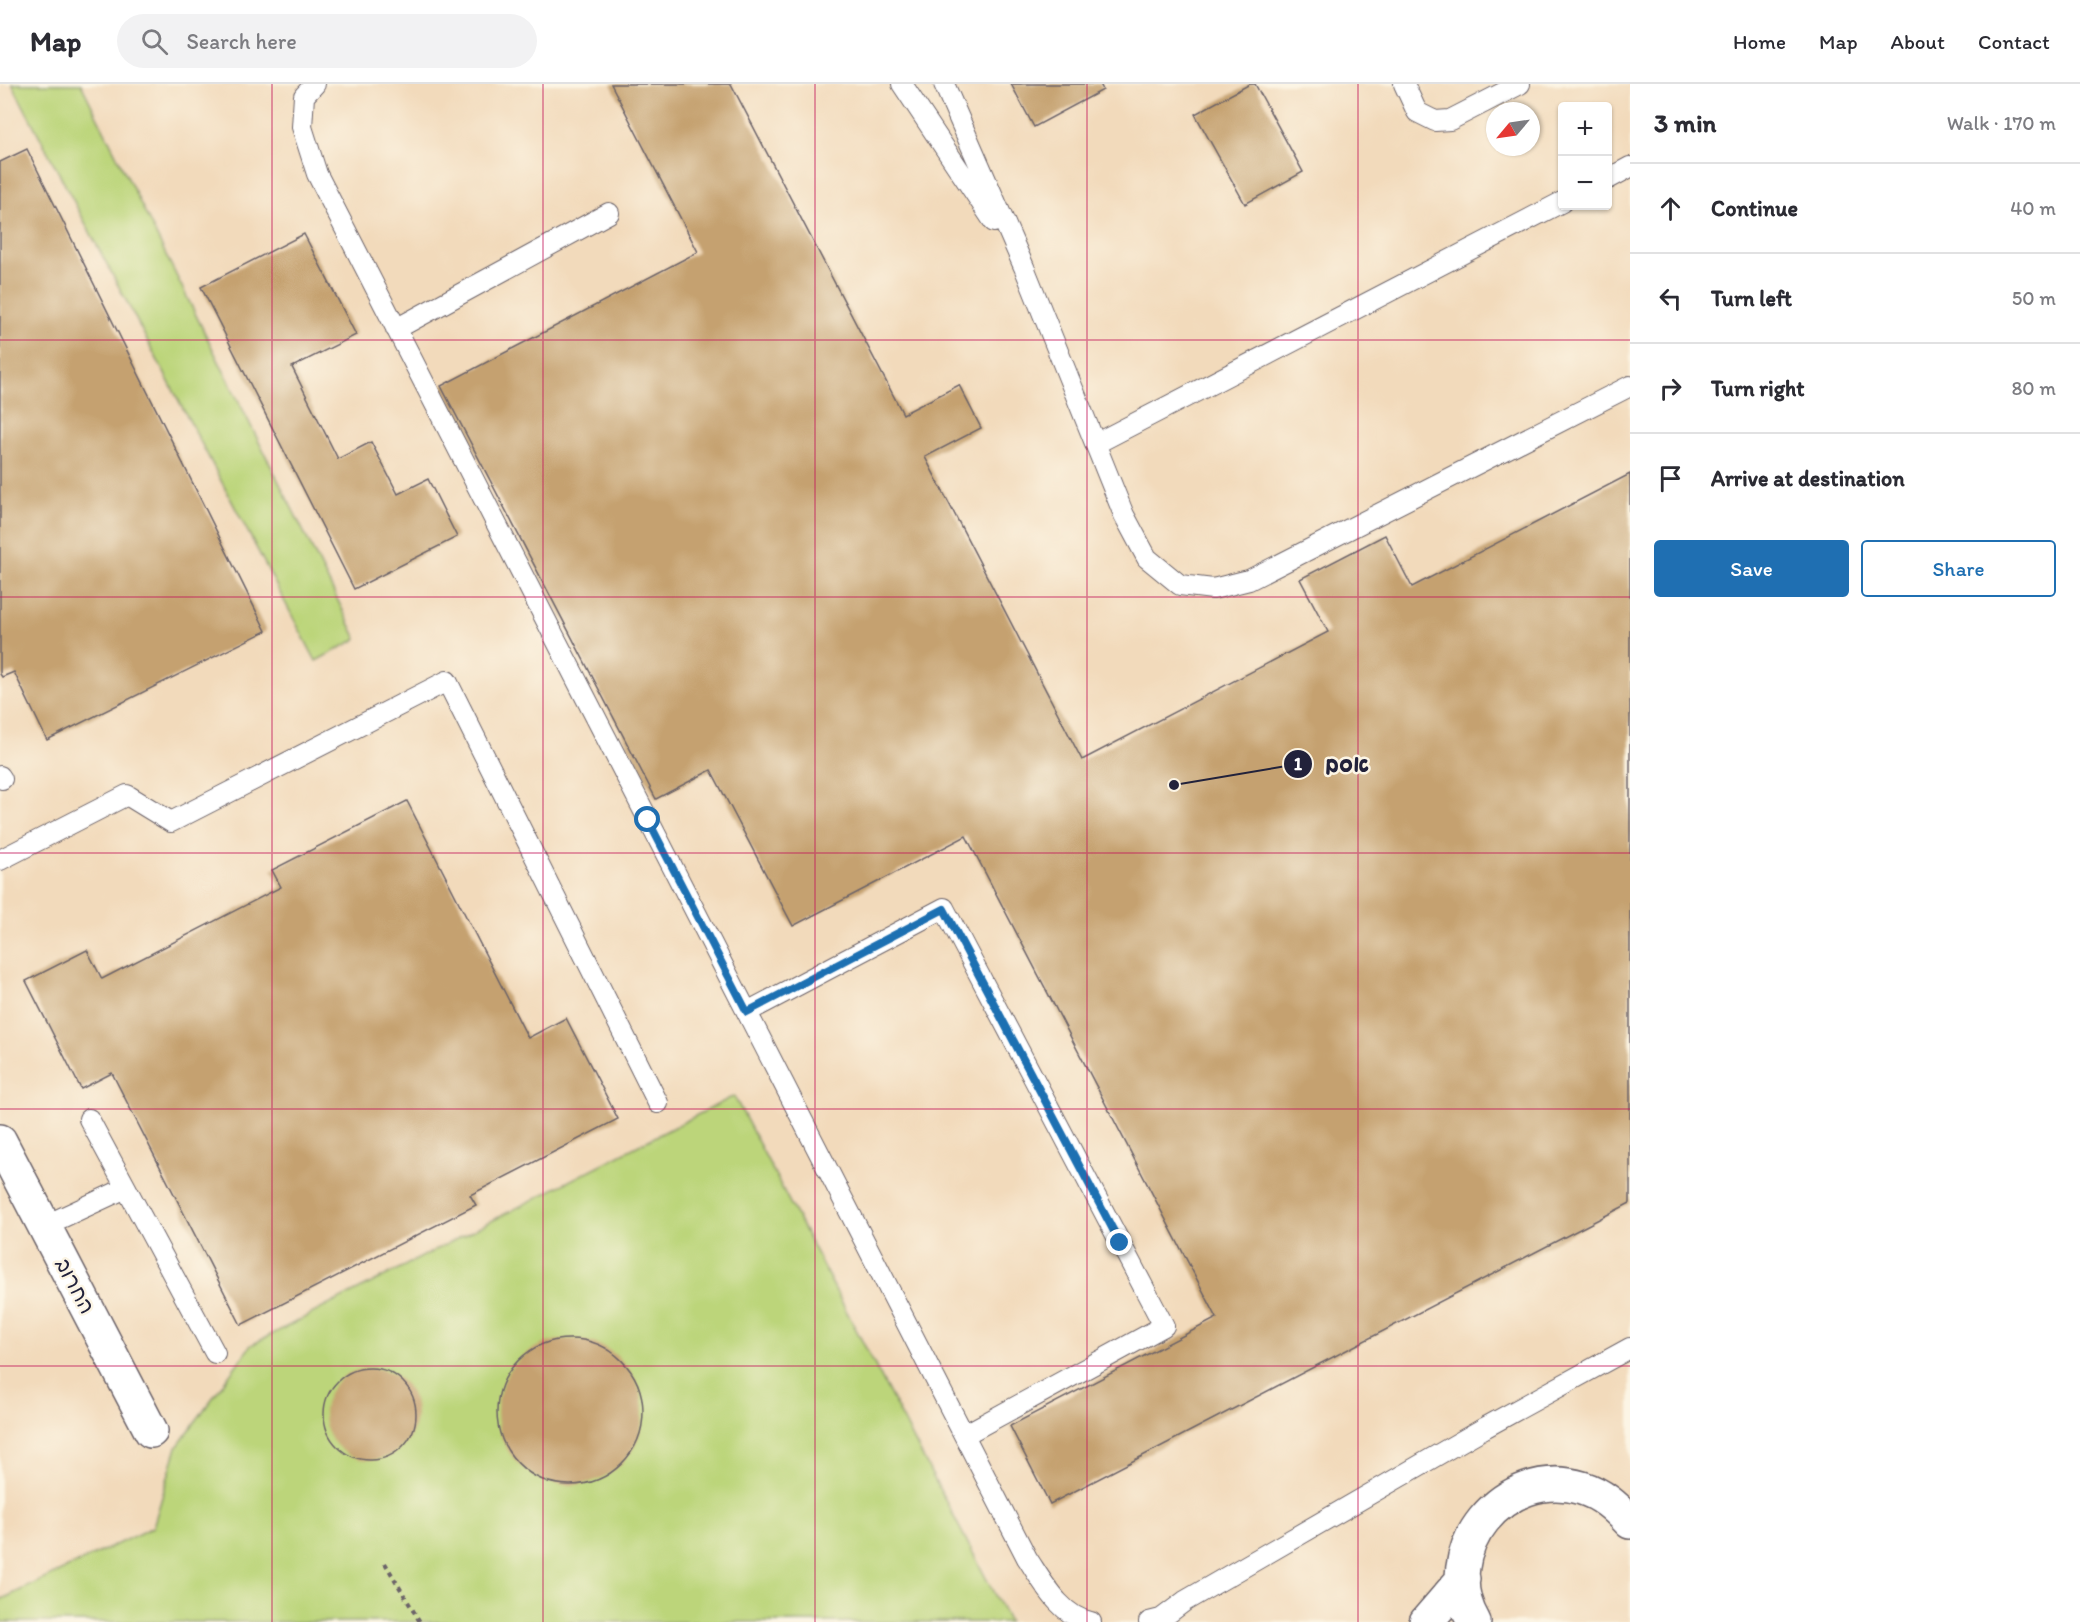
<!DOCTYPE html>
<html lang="en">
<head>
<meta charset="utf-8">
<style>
	:root { --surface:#fff; --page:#f2f2f3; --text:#2b2b33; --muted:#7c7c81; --line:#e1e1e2; --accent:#1f6fb2 }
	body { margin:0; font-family:Itim,"Playpen Sans Hebrew",sans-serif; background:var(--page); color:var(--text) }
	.controls { position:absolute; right:18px; top:18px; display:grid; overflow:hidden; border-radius:6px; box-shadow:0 2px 4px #0004 }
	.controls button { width:54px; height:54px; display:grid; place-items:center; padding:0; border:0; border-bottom:2px solid var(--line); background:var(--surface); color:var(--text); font:30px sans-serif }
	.compass { position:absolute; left:1486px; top:18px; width:54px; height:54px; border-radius:50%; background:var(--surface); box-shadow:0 2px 4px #0004; rotate:241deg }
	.stop { position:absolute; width:18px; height:18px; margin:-14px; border:4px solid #1f6fb2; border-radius:50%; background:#fff }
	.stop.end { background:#1f6fb2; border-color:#fff; box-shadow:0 2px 6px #0008 }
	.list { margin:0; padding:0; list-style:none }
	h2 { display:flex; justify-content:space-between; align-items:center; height:78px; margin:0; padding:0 24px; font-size:26px }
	h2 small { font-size:20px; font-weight:400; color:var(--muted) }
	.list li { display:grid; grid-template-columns:39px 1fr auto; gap:18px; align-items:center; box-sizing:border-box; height:90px; padding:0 24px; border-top:2px solid var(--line) }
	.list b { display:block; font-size:22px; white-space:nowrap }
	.list em { font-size:20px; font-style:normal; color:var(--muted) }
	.actions { display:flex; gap:12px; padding:18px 24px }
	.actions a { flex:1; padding:14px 0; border:2px solid var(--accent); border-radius:6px; text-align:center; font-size:21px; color:var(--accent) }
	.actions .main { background:var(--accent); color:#fff }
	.icon { flex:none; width:33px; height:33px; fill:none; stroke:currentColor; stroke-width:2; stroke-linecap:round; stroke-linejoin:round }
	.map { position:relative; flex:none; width:1630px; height:1538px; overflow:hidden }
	header { display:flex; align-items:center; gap:36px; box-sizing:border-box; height:84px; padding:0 30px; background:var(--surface); border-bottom:2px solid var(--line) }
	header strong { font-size:28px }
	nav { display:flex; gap:33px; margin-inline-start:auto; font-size:21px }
	.search { width:420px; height:54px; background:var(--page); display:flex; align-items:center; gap:15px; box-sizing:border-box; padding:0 21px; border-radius:33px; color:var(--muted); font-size:22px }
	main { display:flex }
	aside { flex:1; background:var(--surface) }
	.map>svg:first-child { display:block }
	.green { fill:#bcd57a; stroke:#6f7c5a; stroke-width:1.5 }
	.building { fill:#c5a170 }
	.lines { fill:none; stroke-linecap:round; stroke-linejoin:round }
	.lane-casing { stroke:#6b6268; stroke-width:22 }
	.street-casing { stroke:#6b6268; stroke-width:36 }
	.path { stroke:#6b6268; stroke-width:4; stroke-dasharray:4.5 4.5; stroke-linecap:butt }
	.lane { stroke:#fff; stroke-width:20 }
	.street { stroke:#fff; stroke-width:33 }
	.route { stroke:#1f6fb2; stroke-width:8 }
	.grid { fill:none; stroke:#c2185b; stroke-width:1.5; stroke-opacity:0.55 }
	.labels { text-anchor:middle; stroke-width:5; stroke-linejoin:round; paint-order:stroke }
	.street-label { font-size:21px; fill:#22223b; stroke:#fcf5e5 }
	.leader { fill:none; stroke:#22223b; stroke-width:2 }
	.callout-dot { fill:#22223b; stroke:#fcf5e5; stroke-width:2 }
	.mark-label { font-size:18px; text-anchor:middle; font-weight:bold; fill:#fff }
	.callout-label { font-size:22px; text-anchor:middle; font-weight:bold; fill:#22223b; stroke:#fcf5e5; stroke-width:5; stroke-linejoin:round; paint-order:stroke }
</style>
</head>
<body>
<header>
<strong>Map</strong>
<div class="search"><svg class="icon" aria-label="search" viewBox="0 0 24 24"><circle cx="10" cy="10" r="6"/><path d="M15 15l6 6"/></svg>Search here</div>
<nav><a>Home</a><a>Map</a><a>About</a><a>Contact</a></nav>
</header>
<main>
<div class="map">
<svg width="1630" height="1538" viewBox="0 0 1630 1538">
	<rect width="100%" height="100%" fill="#fcf5e5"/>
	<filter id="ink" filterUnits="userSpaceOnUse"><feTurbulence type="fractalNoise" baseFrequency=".0167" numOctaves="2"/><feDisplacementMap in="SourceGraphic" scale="12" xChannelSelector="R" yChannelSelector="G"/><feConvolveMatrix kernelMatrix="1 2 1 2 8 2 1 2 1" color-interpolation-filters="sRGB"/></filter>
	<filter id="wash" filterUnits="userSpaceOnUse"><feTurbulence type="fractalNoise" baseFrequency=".008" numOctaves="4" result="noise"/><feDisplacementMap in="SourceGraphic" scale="24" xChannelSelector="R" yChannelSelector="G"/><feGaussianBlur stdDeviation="1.35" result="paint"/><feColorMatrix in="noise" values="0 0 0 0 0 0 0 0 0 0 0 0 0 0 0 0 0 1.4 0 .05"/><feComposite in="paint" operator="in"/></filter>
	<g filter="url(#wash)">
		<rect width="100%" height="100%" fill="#f2dabb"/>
		<!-- green -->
		<path class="green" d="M12,0H81L357,555L316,577Z
			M734,1012L1009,1538H0V1516L153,1443L177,1363L251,1261Z"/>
		<g id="blocks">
			<!-- building -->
			<path class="building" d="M611,0H731L903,330L959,301L981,344L925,373L1082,676L1328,548L1300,495L1385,451L1412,503L1630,390V1119L1050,1420L1010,1342L1217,1234L966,752L793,842L711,686L656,715L441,302L698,168Z
				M1011,0H1100L1103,6L1034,43Z
				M1250,0H1255L1303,88L1245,120L1195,30Z
				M27,65L266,547L47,656L14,588L2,593L0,590V78Z
				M304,150L356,251L292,283L338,375L371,358L398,410L428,395L457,453L354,505L201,203Z
				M407,717L528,954L566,934L618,1035L470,1111L476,1121L241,1241L112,989L81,1005L26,897L87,866L102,895L281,803L272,786Z
				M497 1328a73 73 0 1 1 146 0a73 73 0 1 1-146 0Z
				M324 1330a46 46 0 1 1 92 0a46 46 0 1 1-92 0Z"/>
		</g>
	</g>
	<g filter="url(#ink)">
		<use href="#blocks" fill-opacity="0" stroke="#6b6268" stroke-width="1.5"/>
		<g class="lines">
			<defs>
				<path id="lane" d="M315,0L304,12L302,43L317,90L1027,1474C1043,1498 1061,1533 1091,1538
					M902,0L994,138
					M944,0L1024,183L1124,431L1147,474L1180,501L1213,505L1249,496L1630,302
					M1404,0L1417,28L1435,37L1450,36L1520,0
					M1608,95L1630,83
					M396,245L609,129
					M1095,360L1562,118
					M0,692L2,695
					M0,776L127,711L171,738L447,597L658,1019
					M747,928L944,824L1164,1242L964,1351
					M89,1035L215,1269
					M44,1142L126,1104
					M1149,1538L1161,1535L1185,1517L1486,1343L1630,1264"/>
				<path id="street" d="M0,1057L151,1347
					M1426,1538L1463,1495
					M1474,1538C1433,1468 1505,1380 1582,1404C1602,1410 1616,1423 1630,1438"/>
			</defs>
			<!-- lane casing -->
			<use href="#lane" class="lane-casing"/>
			<!-- street casing -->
			<use href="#street" class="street-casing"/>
			<!-- path -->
			<path class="path" d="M385,1479L420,1538"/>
			<!-- lane -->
			<use href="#lane" class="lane"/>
			<!-- street -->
			<use href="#street" class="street"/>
		</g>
	</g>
	<g class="lines" filter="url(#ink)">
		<!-- route -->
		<path class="route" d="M648,736L747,928L944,825L1120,1159"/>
	</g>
	<!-- grid -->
	<path class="grid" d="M272,0V1538M543,0V1538M815,0V1538M1087,0V1538M1358,0V1538M0,256H1630M0,513H1630M0,769H1630M0,1025H1630M0,1282H1630"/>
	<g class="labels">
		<!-- street labels -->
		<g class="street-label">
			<text transform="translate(75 1202) rotate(62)" y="7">החרוב</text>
		</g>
	</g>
	<!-- callouts -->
	<path class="leader" d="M1174 701L1298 680"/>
	<g class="callout-dot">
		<circle cx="1174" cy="701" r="6"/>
		<circle cx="1298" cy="680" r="15"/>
	</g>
	<g class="mark-label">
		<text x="1298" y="686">1</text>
	</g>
	<g class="callout-label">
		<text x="1347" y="688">אסם</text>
	</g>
</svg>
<div class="controls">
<button>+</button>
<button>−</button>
</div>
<svg class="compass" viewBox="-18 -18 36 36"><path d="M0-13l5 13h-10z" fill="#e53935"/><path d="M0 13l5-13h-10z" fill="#7c7c81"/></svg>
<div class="stop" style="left:648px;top:736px"></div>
<div class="stop end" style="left:1120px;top:1159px"></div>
</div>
<aside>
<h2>3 min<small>Walk · 170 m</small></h2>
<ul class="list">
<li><svg class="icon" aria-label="ahead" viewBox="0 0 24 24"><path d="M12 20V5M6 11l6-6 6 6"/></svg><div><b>Continue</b></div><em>40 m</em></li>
<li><svg class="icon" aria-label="left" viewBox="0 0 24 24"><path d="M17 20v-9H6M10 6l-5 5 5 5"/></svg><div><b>Turn left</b></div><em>50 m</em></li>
<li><svg class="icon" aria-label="right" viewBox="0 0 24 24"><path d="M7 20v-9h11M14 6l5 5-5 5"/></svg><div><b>Turn right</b></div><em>80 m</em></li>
<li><svg class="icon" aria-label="arrive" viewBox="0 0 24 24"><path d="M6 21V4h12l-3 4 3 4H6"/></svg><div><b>Arrive at destination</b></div></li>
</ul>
<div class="actions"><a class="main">Save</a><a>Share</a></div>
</aside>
</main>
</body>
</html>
